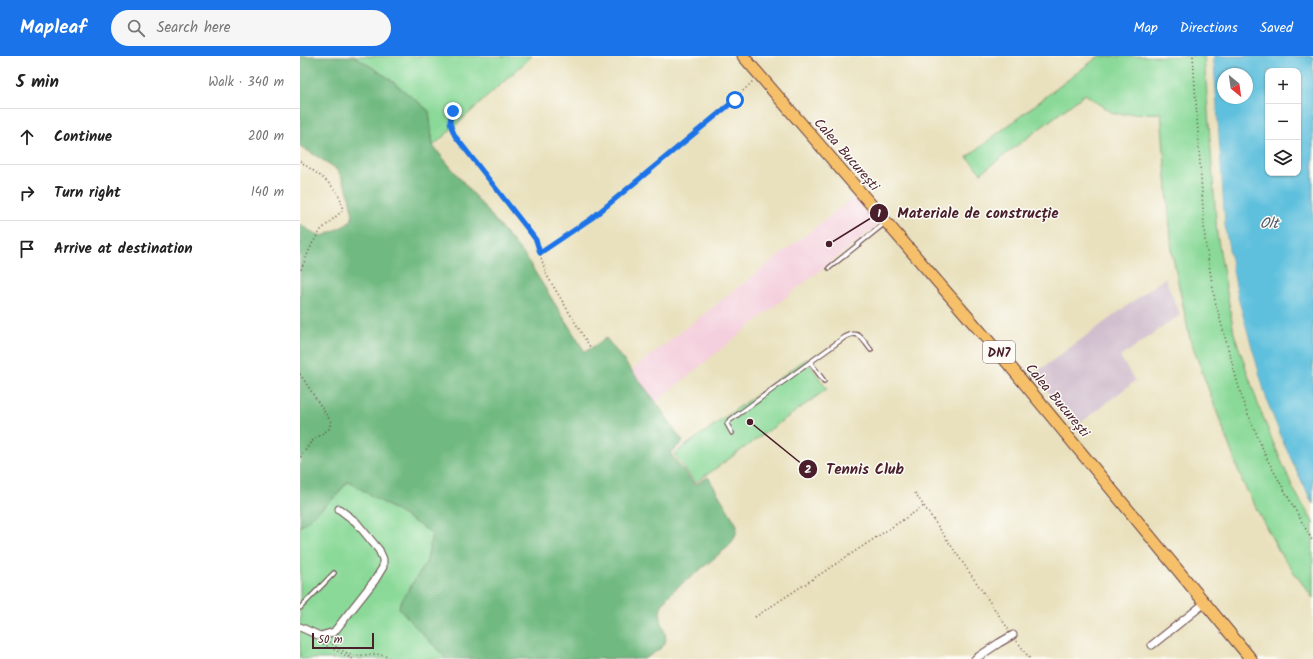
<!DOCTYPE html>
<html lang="en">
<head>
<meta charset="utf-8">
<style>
	:root { --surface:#fff; --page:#f6f6f6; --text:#222; --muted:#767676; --line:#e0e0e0; --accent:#1a73e8 }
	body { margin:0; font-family:Kalam,sans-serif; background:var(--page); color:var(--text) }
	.controls { position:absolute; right:12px; top:12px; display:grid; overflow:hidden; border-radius:8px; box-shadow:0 1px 3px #0004 }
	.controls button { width:36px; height:36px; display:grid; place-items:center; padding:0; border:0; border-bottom:1px solid var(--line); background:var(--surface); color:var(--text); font:20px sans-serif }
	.compass { position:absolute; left:917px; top:12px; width:36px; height:36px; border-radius:50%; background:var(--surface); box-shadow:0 1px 3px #0004; rotate:151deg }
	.scale { position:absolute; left:12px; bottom:10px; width:62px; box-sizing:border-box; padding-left:4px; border:2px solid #4a1f2b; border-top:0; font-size:11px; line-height:14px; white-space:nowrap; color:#4a1f2b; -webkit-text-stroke:3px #fdfcf7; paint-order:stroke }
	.stop { position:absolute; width:12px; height:12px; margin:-9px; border:3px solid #1a73e8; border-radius:50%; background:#fff }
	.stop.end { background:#1a73e8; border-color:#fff; box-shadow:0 1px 4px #0008 }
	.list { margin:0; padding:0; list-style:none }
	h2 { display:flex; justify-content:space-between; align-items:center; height:52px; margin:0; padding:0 16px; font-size:17px }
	h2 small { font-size:13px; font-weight:400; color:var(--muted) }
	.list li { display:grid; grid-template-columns:26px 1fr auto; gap:12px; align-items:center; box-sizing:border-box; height:56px; padding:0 16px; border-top:1px solid var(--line) }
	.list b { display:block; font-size:15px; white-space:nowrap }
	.list em { font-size:13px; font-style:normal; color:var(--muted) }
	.icon { flex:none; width:22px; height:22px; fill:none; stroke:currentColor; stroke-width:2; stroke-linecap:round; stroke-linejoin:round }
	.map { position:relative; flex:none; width:1013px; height:603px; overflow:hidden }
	header { display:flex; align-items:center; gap:24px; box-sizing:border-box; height:56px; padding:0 20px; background:var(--accent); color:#fff }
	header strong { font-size:19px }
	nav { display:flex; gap:22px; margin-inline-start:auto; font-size:14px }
	.search { width:280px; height:36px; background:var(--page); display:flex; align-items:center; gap:10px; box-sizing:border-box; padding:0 14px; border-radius:22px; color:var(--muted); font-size:15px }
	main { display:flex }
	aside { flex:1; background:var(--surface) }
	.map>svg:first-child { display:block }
	.built { fill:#f4cfdd }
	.industrial { fill:#d0bdcd }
	.green { fill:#8ad998; stroke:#6a7c62 }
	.forest { fill:#6fb980; stroke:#5c6c56 }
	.water { fill:#5fc0dd; stroke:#547084; fill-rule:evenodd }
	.pier { fill:#e9e1be }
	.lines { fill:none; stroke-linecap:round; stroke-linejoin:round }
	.service-casing { stroke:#623c41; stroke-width:5.5 }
	.minor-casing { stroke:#623c41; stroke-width:9 }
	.trunk-casing { stroke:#623c41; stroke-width:13 }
	.path { stroke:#623c41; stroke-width:1.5; stroke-dasharray:1 3; stroke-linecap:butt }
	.service { stroke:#fff; stroke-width:3.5 }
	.minor { stroke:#fff; stroke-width:7 }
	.trunk { stroke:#f6c06b; stroke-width:11 }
	.route { stroke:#1a73e8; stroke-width:5 }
	.labels { text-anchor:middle; stroke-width:3; stroke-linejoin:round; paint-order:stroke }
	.shield { fill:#fdfcf7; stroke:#806168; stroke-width:1 }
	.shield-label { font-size:13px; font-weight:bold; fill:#4a1f2b }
	.street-label { font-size:14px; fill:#4a1f2b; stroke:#fdfcf7 }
	.water-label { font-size:15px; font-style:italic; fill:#515769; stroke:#fdfcf7 }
	.leader { fill:none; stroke:#4a1f2b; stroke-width:1.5 }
	.callout-dot { fill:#4a1f2b; stroke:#fdfcf7; stroke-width:1.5 }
	.mark-label { font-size:12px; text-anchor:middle; font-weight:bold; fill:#fff }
	.callout-label { font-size:15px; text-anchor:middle; font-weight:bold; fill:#4a1f2b; stroke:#fdfcf7; stroke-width:3; stroke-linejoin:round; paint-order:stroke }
</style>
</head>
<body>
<header>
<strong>Mapleaf</strong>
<div class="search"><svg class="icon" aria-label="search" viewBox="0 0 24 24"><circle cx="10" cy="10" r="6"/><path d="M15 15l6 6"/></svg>Search here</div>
<nav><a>Map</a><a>Directions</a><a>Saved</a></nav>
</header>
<main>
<aside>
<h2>5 min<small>Walk · 340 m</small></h2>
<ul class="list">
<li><svg class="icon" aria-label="ahead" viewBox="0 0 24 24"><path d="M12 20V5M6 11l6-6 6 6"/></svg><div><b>Continue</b></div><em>200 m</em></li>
<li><svg class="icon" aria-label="right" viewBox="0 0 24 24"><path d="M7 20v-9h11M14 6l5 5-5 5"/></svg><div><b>Turn right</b></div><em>140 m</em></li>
<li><svg class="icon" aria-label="arrive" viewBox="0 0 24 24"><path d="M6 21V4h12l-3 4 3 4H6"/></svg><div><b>Arrive at destination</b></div></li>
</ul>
</aside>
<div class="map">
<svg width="1013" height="603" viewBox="0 0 1013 603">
	<rect width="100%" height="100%" fill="#fdfcf7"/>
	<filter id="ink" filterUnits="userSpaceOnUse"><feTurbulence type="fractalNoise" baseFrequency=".025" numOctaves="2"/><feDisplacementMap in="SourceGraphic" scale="8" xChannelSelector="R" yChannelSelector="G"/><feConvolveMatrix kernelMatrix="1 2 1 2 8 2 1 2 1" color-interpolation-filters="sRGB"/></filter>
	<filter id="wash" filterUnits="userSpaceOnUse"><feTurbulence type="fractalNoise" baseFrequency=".012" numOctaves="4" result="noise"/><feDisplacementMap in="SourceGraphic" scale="16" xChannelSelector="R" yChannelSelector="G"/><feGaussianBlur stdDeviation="0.9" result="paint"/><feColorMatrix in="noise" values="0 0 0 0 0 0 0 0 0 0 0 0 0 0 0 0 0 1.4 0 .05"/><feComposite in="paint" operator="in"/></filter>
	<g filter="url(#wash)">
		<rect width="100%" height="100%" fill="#e9e1be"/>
		<!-- built -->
		<path class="built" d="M557,139L581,167L481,245L356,346L332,314Z"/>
		<!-- industrial -->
		<path class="industrial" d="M865,222L880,259L820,301L835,325L775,371L734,318Z"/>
		<!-- green -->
		<path class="green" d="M54,0H232L133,90L129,55L87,21Z
			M799,0H904L917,178L934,277L958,348L973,386L994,434L1013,466V542L981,499L943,427L890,283L872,197L861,57L814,58L785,38L681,117L667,101Z
			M506,303L527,333L395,427L374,398Z
			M48,425L132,477L127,505L100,547L99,552L113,568L147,603H0V471L36,440Z"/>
		<!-- forest -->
		<path class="forest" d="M0,0H54L87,21L129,55L133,90L225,200L285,296L306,282L356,346L383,386L370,397L395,429L408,421L437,469C437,478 434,483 429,490C416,501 403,511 390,522C380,529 370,536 363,547C354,562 371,578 364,589C359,595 350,599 344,603H147L113,568L99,552L100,547L127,505L132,477L48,425L36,440L0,471V168L13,177L23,180L46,169L51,164L53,159L48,136L41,120L34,111L0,90Z"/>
		<!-- water -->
		<path class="water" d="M913,0H1013V448L984,389L967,346L938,243L925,174ZM968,15H998V117H968ZM923,18H947V42H923Z"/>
		<!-- pier -->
		<path class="pier" d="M911,0H913L925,174L938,243L967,346L984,389L1013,450L1001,430L982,390L965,346L936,243L923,174Z"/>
	</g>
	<g filter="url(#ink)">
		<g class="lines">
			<defs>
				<path id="service" d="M529,212L585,167
					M510,306L524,325
					M432,377L427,368L429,365L545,281C559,273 562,283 571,294
					M0,552L34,517"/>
				<path id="minor" d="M0,571L20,580L34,576L75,524L83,511V503L79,494L56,466L39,453
					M852,589L905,547
					M675,603L699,587L713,579"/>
				<path id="trunk" d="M443,0L705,304L951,603"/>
			</defs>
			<!-- service casing -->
			<use href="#service" class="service-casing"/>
			<!-- minor casing -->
			<use href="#minor" class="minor-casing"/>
			<!-- trunk casing -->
			<use href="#trunk" class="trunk-casing"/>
			<!-- path -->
			<path class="path" d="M893,0L905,184L915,245L943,346L967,403L1013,486
				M158,50L150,62L151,70L155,80L230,176L236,184L246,218L290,291
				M0,105C15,117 45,133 42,155L21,174L12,188L0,216
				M240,197L292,162L435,43L453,25
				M0,318L31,366L29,373L11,386L0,402
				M615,437L709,574
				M455,561L624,450
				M717,585L730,603
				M29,586C35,590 45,597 52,599C63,601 81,594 90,603
				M23,588L53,603"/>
			<!-- service -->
			<use href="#service" class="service"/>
			<!-- minor -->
			<use href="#minor" class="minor"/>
			<!-- trunk -->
			<use href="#trunk" class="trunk"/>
		</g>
	</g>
	<g class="lines" filter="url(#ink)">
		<!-- route -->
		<path class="route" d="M153,55C148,65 150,69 155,80L230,176L236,184L240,197L292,162L435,44"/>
	</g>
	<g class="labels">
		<!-- shield labels -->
		<rect class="shield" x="683" y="285" width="32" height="22" rx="3"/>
		<g class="shield-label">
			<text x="699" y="301">DN7</text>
		</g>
		<!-- street labels -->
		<g class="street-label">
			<text transform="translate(547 98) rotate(49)" y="5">Calea București</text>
			<text transform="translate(758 344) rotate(50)" y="5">Calea București</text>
		</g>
		<!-- water labels -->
		<g class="water-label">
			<text x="969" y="172">Olt</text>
		</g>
	</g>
	<!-- callouts -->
	<path class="leader" d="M529 188L579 157M450 366L508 413"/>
	<g class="callout-dot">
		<circle cx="529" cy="188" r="4"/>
		<circle cx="450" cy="366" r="4"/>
		<circle cx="579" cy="157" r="10"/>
		<circle cx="508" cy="413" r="10"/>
	</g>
	<g class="mark-label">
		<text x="579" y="161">1</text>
		<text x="508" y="417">2</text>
	</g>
	<g class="callout-label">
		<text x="678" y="162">Materiale de construcție</text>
		<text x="565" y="418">Tennis Club</text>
	</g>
</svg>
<div class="controls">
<button>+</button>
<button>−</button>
<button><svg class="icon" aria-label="layers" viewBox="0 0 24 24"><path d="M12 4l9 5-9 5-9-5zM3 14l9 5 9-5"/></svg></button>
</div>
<svg class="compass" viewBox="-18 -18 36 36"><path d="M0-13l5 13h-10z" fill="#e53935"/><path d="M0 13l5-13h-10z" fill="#767676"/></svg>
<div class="scale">50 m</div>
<div class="stop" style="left:435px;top:44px"></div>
<div class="stop end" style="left:153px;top:55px"></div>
</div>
</main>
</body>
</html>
